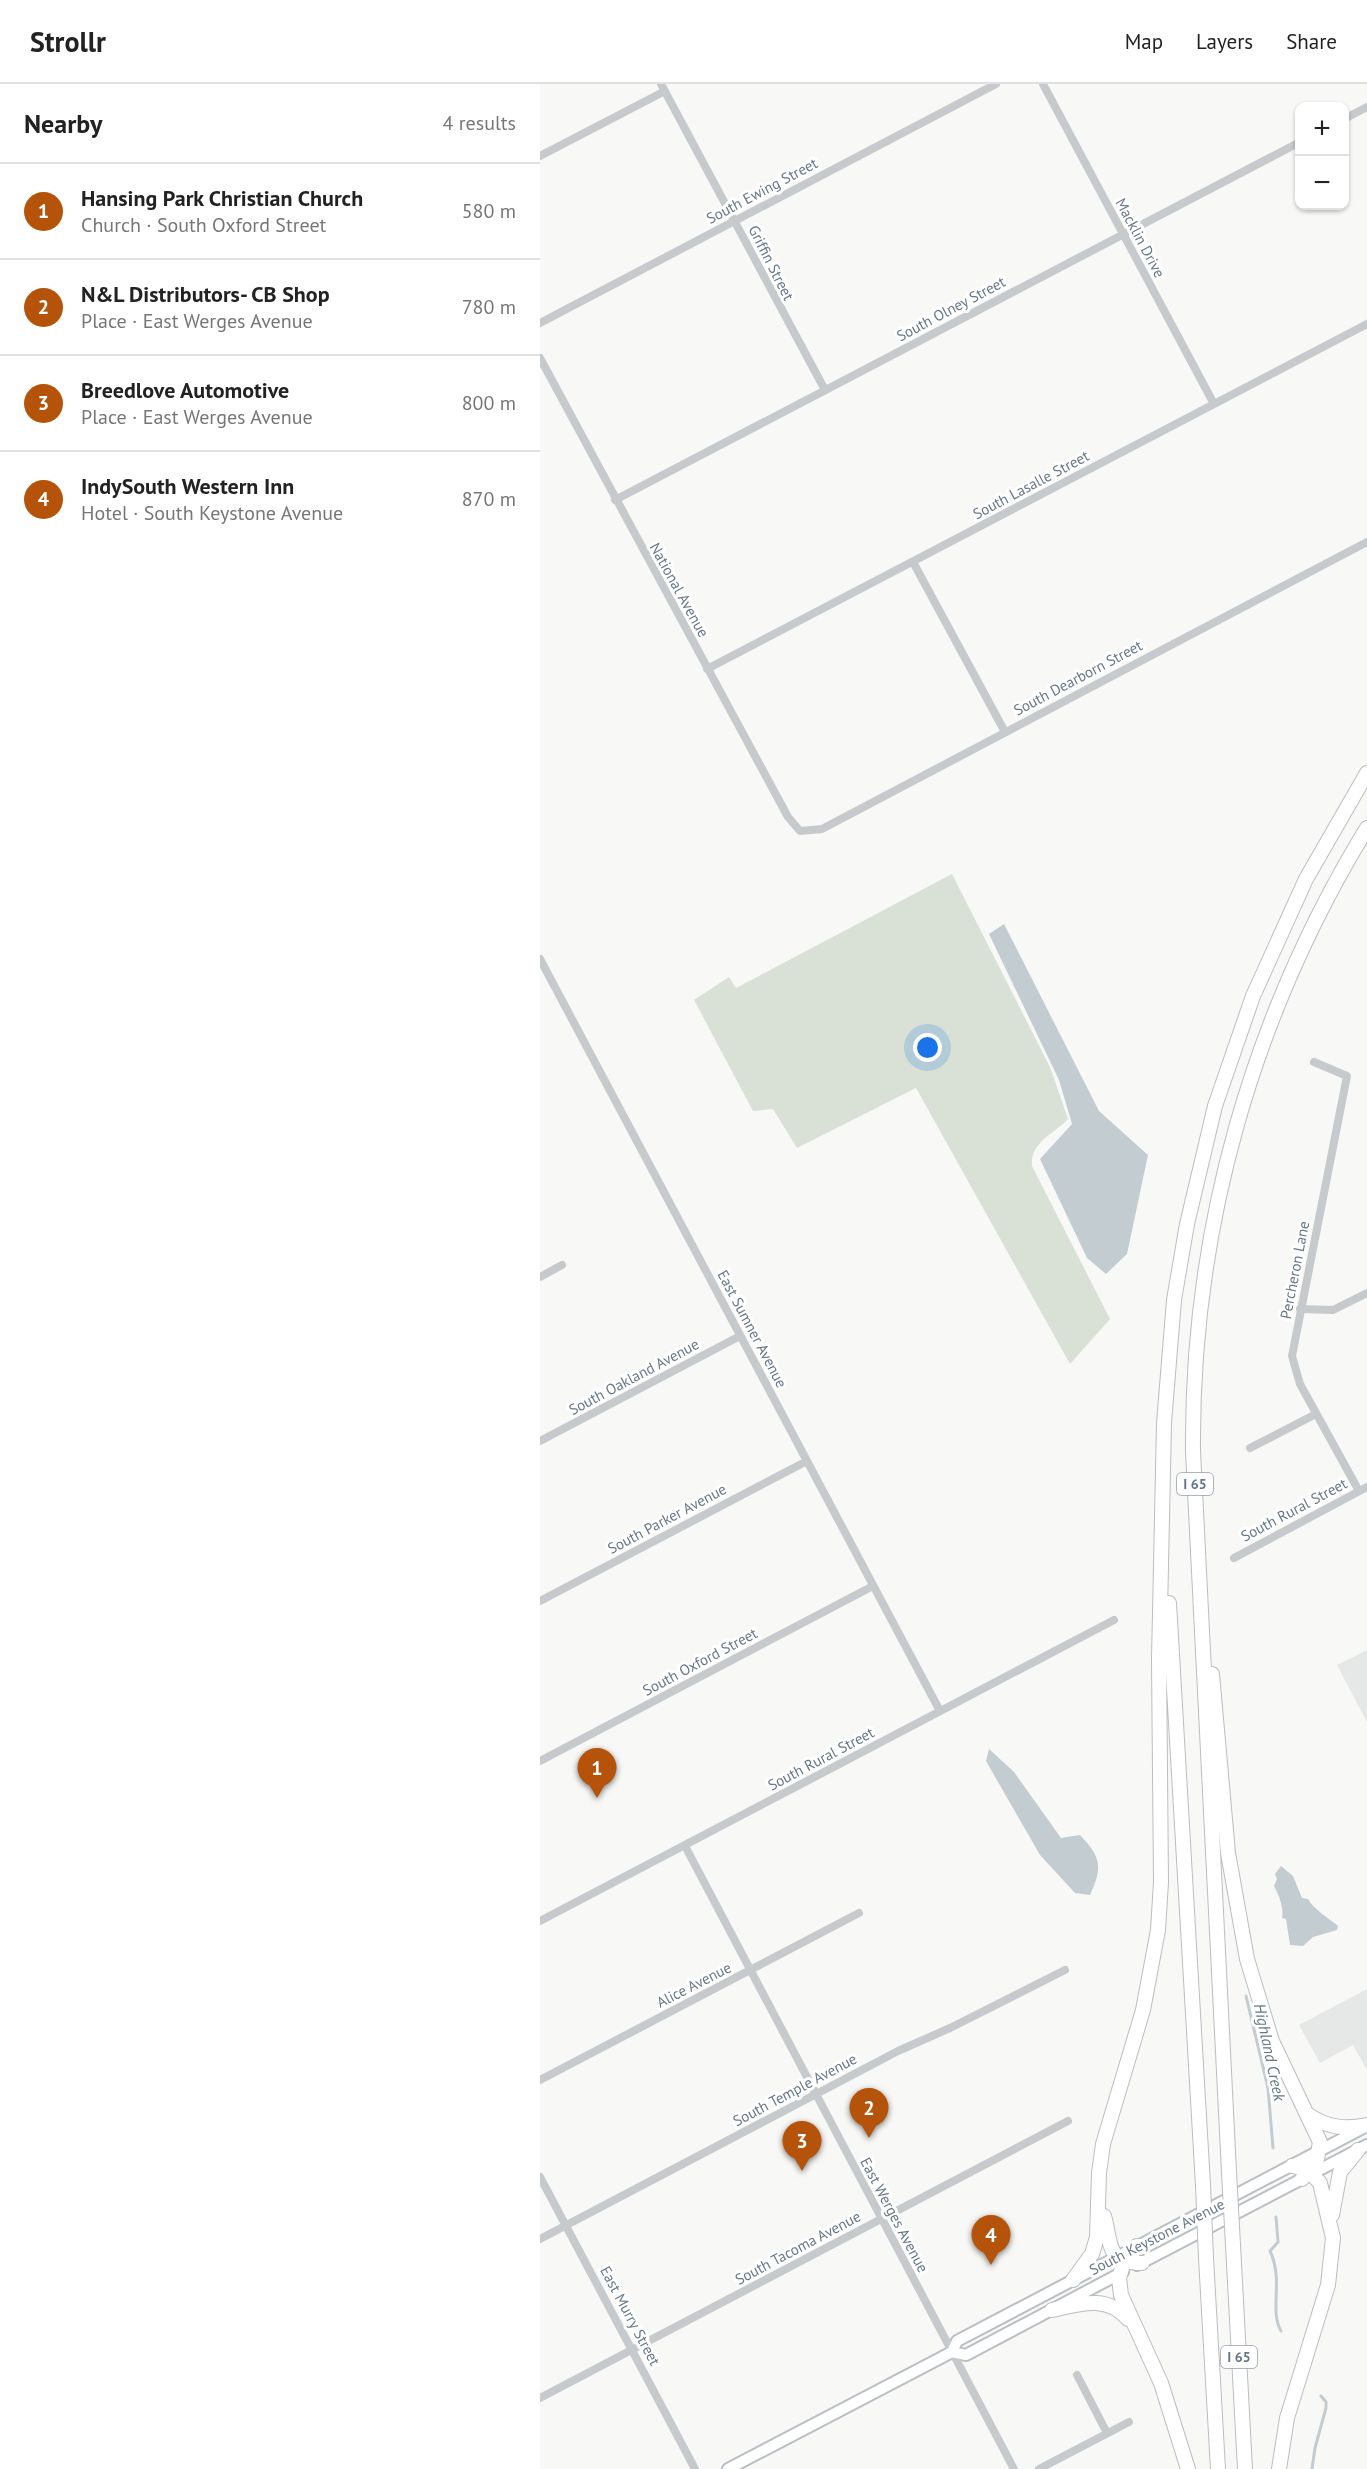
<!DOCTYPE html>
<html lang="en">
<head>
<meta charset="utf-8">
<style>
	:root { --surface:#fff; --page:#f6f6f6; --text:#222; --muted:#767676; --line:#e0e0e0; --accent:#b45309 }
	body { margin:0; font-family:"PT Sans",sans-serif; background:var(--page); color:var(--text) }
	.controls { position:absolute; right:18px; top:18px; display:grid; overflow:hidden; border-radius:12px; box-shadow:0 2px 4px #0004 }
	.controls button { width:54px; height:54px; display:grid; place-items:center; padding:0; border:0; border-bottom:2px solid var(--line); background:var(--surface); color:var(--text); font:30px sans-serif }
	.you { position:absolute; left:388px; top:964px; width:21px; height:21px; margin:-15px; border:4px solid #fff; border-radius:50%; background:#1a73e8; box-shadow:0 0 0 9px #1a73e833 }
	.badge { display:grid; place-items:center; width:39px; height:39px; border-radius:50%; background:var(--accent); color:#fff; font-size:20px; font-weight:700 }
	.pin { position:absolute; translate:-50% -50px; filter:drop-shadow(0 2px 3px #0008) }
	.pin::after { content:''; position:absolute; top:32px; width:21px; height:18px; background:inherit; clip-path:polygon(0 0,100% 0,50% 100%) }
	.list { margin:0; padding:0; list-style:none }
	h2 { display:flex; justify-content:space-between; align-items:center; height:78px; margin:0; padding:0 24px; font-size:26px }
	h2 small { font-size:20px; font-weight:400; color:var(--muted) }
	.list li { display:grid; grid-template-columns:39px 1fr auto; gap:18px; align-items:center; box-sizing:border-box; height:96px; padding:0 24px; border-top:2px solid var(--line) }
	.list b { display:block; font-size:22px; white-space:nowrap }
	.list p { margin:0; font-size:20px; white-space:nowrap; color:var(--muted) }
	.list em { font-size:20px; font-style:normal; color:var(--muted) }
	.map { position:relative; flex:none; width:827px; height:2385px; overflow:hidden }
	header { display:flex; align-items:center; gap:36px; box-sizing:border-box; height:84px; padding:0 30px; background:var(--surface); border-bottom:2px solid var(--line) }
	header strong { font-size:28px }
	nav { display:flex; gap:33px; margin-inline-start:auto; font-size:21px }
	main { display:flex }
	aside { flex:1; background:var(--surface) }
	.map>svg:first-child { display:block }
	.built { fill:#e6e7e7 }
	.green { fill:#d9e1d6 }
	.water { fill:#c2ccd1 }
	.lines { fill:none; stroke-linecap:round; stroke-linejoin:round }
	.stream { stroke:#c2ccd1; stroke-width:3 }
	.secondary-casing { stroke:#babfc4; stroke-width:14 }
	.highway-casing { stroke:#babec1; stroke-width:16 }
	.street { stroke:#c6cacd; stroke-width:8 }
	.secondary { stroke:#fff; stroke-width:10 }
	.highway { stroke:#fff; stroke-width:14 }
	.highway-bridge-casing { stroke:#babec1; stroke-width:16; stroke-linecap:butt }
	.highway-bridge { stroke:#fff; stroke-width:14 }
	.labels { text-anchor:middle; stroke-width:6; stroke-linejoin:round; paint-order:stroke }
	.shield { fill:#fff; stroke:#94a0ac; stroke-width:1.5 }
	.shield-label { font-size:14px; font-weight:bold; fill:#678 }
	.street-label { font-size:15px; fill:#678; stroke:#fff }
	.water-label { font-size:16px; font-style:italic; fill:#627983; stroke:#fff }
</style>
</head>
<body>
<header>
<strong>Strollr</strong>
<nav><a>Map</a><a>Layers</a><a>Share</a></nav>
</header>
<main>
<aside>
<h2>Nearby<small>4 results</small></h2>
<ul class="list">
<li><span class="badge">1</span><div><b>Hansing Park Christian Church</b><p>Church · South Oxford Street</p></div><em>580 m</em></li>
<li><span class="badge">2</span><div><b>N&amp;L Distributors- CB Shop</b><p>Place · East Werges Avenue</p></div><em>780 m</em></li>
<li><span class="badge">3</span><div><b>Breedlove Automotive</b><p>Place · East Werges Avenue</p></div><em>800 m</em></li>
<li><span class="badge">4</span><div><b>IndySouth Western Inn</b><p>Hotel · South Keystone Avenue</p></div><em>870 m</em></li>
</ul>
</aside>
<div class="map">
<svg width="827" height="2385" viewBox="0 0 827 2385">
	<rect width="100%" height="100%" fill="#f8f8f6"/>
	<!-- built -->
	<path class="built" d="M827,1566V1638L797,1581Z
		M827,1905V1986L813,1961L780,1979L759,1941Z"/>
	<!-- green -->
	<path class="green" d="M412,790L510,983L528,1035C514,1050 490,1058 492,1082L570,1235L530,1280L376,1004L257,1064L233,1025L213,1027L154,916L189,893L196,904Z"/>
	<!-- water -->
	<path class="water" d="M464,840L559,1027L608,1071L587,1170L566,1190L547,1174L500,1075L532,1040L519,996L449,850Z
		M449,1665L474,1688L521,1754L540,1751C561,1773 563,1783 550,1811L535,1809L500,1771L446,1677Z
		M741,1782L753,1792L762,1814L768,1815C773,1825 790,1835 798,1842L797,1846L773,1853L763,1862L750,1861L746,1835L742,1834C744,1824 739,1811 734,1802L737,1795L735,1790Z"/>
	<g class="lines">
		<!-- stream -->
		<path class="stream" d="M706,1912L728,2004L733,2064
			M736,2133L738,2158L730,2167C744,2196 729,2227 741,2247
			M772,2385L775,2364L786,2324V2318L781,2312"/>
		<defs>
			<path id="secondary" d="M597,2181L827,2061
				M412,2268L426,2271L583,2188
				M188,2385L412,2268L417,2257L821,2045"/>
			<path id="highway" d="M629,1519L663,2101
				M672,1590L688,1769L707,1875L732,1957L780,2058L777,2075L762,2095
				M767,2030C786,2043 804,2046 827,2041
				M689,2088L653,1367C651,1147 712,932 827,744
				M792,2131L800,2088L818,2066
				M564,2132C572,2159 565,2179 602,2179
				M693,2161L705,2385
				M597,2162L583,2181L579,2194L581,2211L621,2299L648,2385
				M666,2174L678,2385
				M533,2196L552,2170L557,2153L559,2089L563,2060L603,1926L618,1846L621,1798L619,1576L624,1339L634,1216L647,1140L675,1022L713,912L766,795L827,689
				M512,2226C539,2220 567,2210 588,2235
				M739,2385L747,2334L788,2201L793,2154L780,2099L767,2085L752,2082"/>
		</defs>
		<!-- secondary casing -->
		<use href="#secondary" class="secondary-casing"/>
		<!-- highway casing -->
		<use href="#highway" class="highway-casing"/>
		<!-- street -->
		<path class="street" d="M121,0L285,306
			M503,0L674,320
			M804,35L827,23
			M0,72L125,7
			M0,239L456,0
			M0,274L248,733L260,747L282,745L827,458
			M75,416L760,58
			M373,478L465,648
			M167,585L827,240
			M0,875L400,1627
			M774,978L807,992L752,1272L760,1300L819,1407
			M0,1193L22,1181
			M760,1225L793,1226L827,1209
			M0,1357L200,1252
			M710,1364L776,1330
			M694,1474L827,1403
			M0,1517L267,1377
			M0,1677L333,1502
			M145,1762L474,2385
			M0,1837L574,1536
			M0,1996L319,1829
			M0,2093L155,2385
			M0,2155L358,1967L410,1944L525,1886
			M537,2291L567,2349
			M0,2314L528,2037
			M499,2385L589,2338"/>
		<!-- secondary -->
		<use href="#secondary" class="secondary"/>
		<!-- highway -->
		<use href="#highway" class="highway"/>
		<defs>
			<path id="highway-bridge" d="M689,2088L693,2161
				M663,2101L666,2174"/>
		</defs>
		<!-- highway-bridge casing -->
		<use href="#highway-bridge" class="highway-bridge-casing"/>
		<!-- highway-bridge -->
		<use href="#highway-bridge" class="highway-bridge"/>
	</g>
	<g class="labels">
		<!-- shield labels -->
		<g class="shield">
			<rect x="637" y="1389" width="36" height="22" rx="4.5"/>
			<rect x="681" y="2262" width="36" height="22" rx="4.5"/>
		</g>
		<g class="shield-label">
			<text x="655" y="1405">I 65</text>
			<text x="699" y="2278">I 65</text>
		</g>
		<!-- street labels -->
		<g class="street-label">
			<text transform="translate(222 107) rotate(-28)" y="5">South Ewing Street</text>
			<text transform="translate(600 154) rotate(62)" y="5">Macklin Drive</text>
			<text transform="translate(231 179) rotate(63)" y="5">Griffin Street</text>
			<text transform="translate(411 225) rotate(-28)" y="5">South Olney Street</text>
			<text transform="translate(491 401) rotate(-28)" y="5">South Lasalle Street</text>
			<text transform="translate(139 506) rotate(61)" y="5">National Avenue</text>
			<text transform="translate(538 594) rotate(-28)" y="5">South Dearborn Street</text>
			<text transform="translate(755 1186) rotate(-79)" y="5">Percheron Lane</text>
			<text transform="translate(212 1245) rotate(62)" y="5">East Sumner Avenue</text>
			<text transform="translate(94 1293) rotate(-28)" y="5">South Oakland Avenue</text>
			<text transform="translate(754 1426) rotate(-28)" y="5">South Rural Street</text>
			<text transform="translate(127 1435) rotate(-28)" y="5">South Parker Avenue</text>
			<text transform="translate(160 1578) rotate(-28)" y="5">South Oxford Street</text>
			<text transform="translate(281 1675) rotate(-28)" y="5">South Rural Street</text>
			<text transform="translate(154 1901) rotate(-27)" y="5">Alice Avenue</text>
			<text transform="translate(255 2006) rotate(-28)" y="5">South Temple Avenue</text>
			<text transform="translate(354 2131) rotate(62)" y="5">East Werges Avenue</text>
			<text transform="translate(617 2153) rotate(-27)" y="5">South Keystone Avenue</text>
			<text transform="translate(258 2164) rotate(-28)" y="5">South Tacoma Avenue</text>
			<text transform="translate(90 2232) rotate(62)" y="5">East Murry Street</text>
		</g>
		<!-- water labels -->
		<g class="water-label">
			<text transform="translate(730 1968) rotate(78)" y="6">Highland Creek</text>
		</g>
	</g>
</svg>
<div class="controls">
<button>+</button>
<button>−</button>
</div>
<div class="you"></div>
<div class="pin badge" style="left:57px;top:1714px">1</div>
<div class="pin badge" style="left:329px;top:2054px">2</div>
<div class="pin badge" style="left:262px;top:2087px">3</div>
<div class="pin badge" style="left:451px;top:2181px">4</div>
</div>
</main>
</body>
</html>
